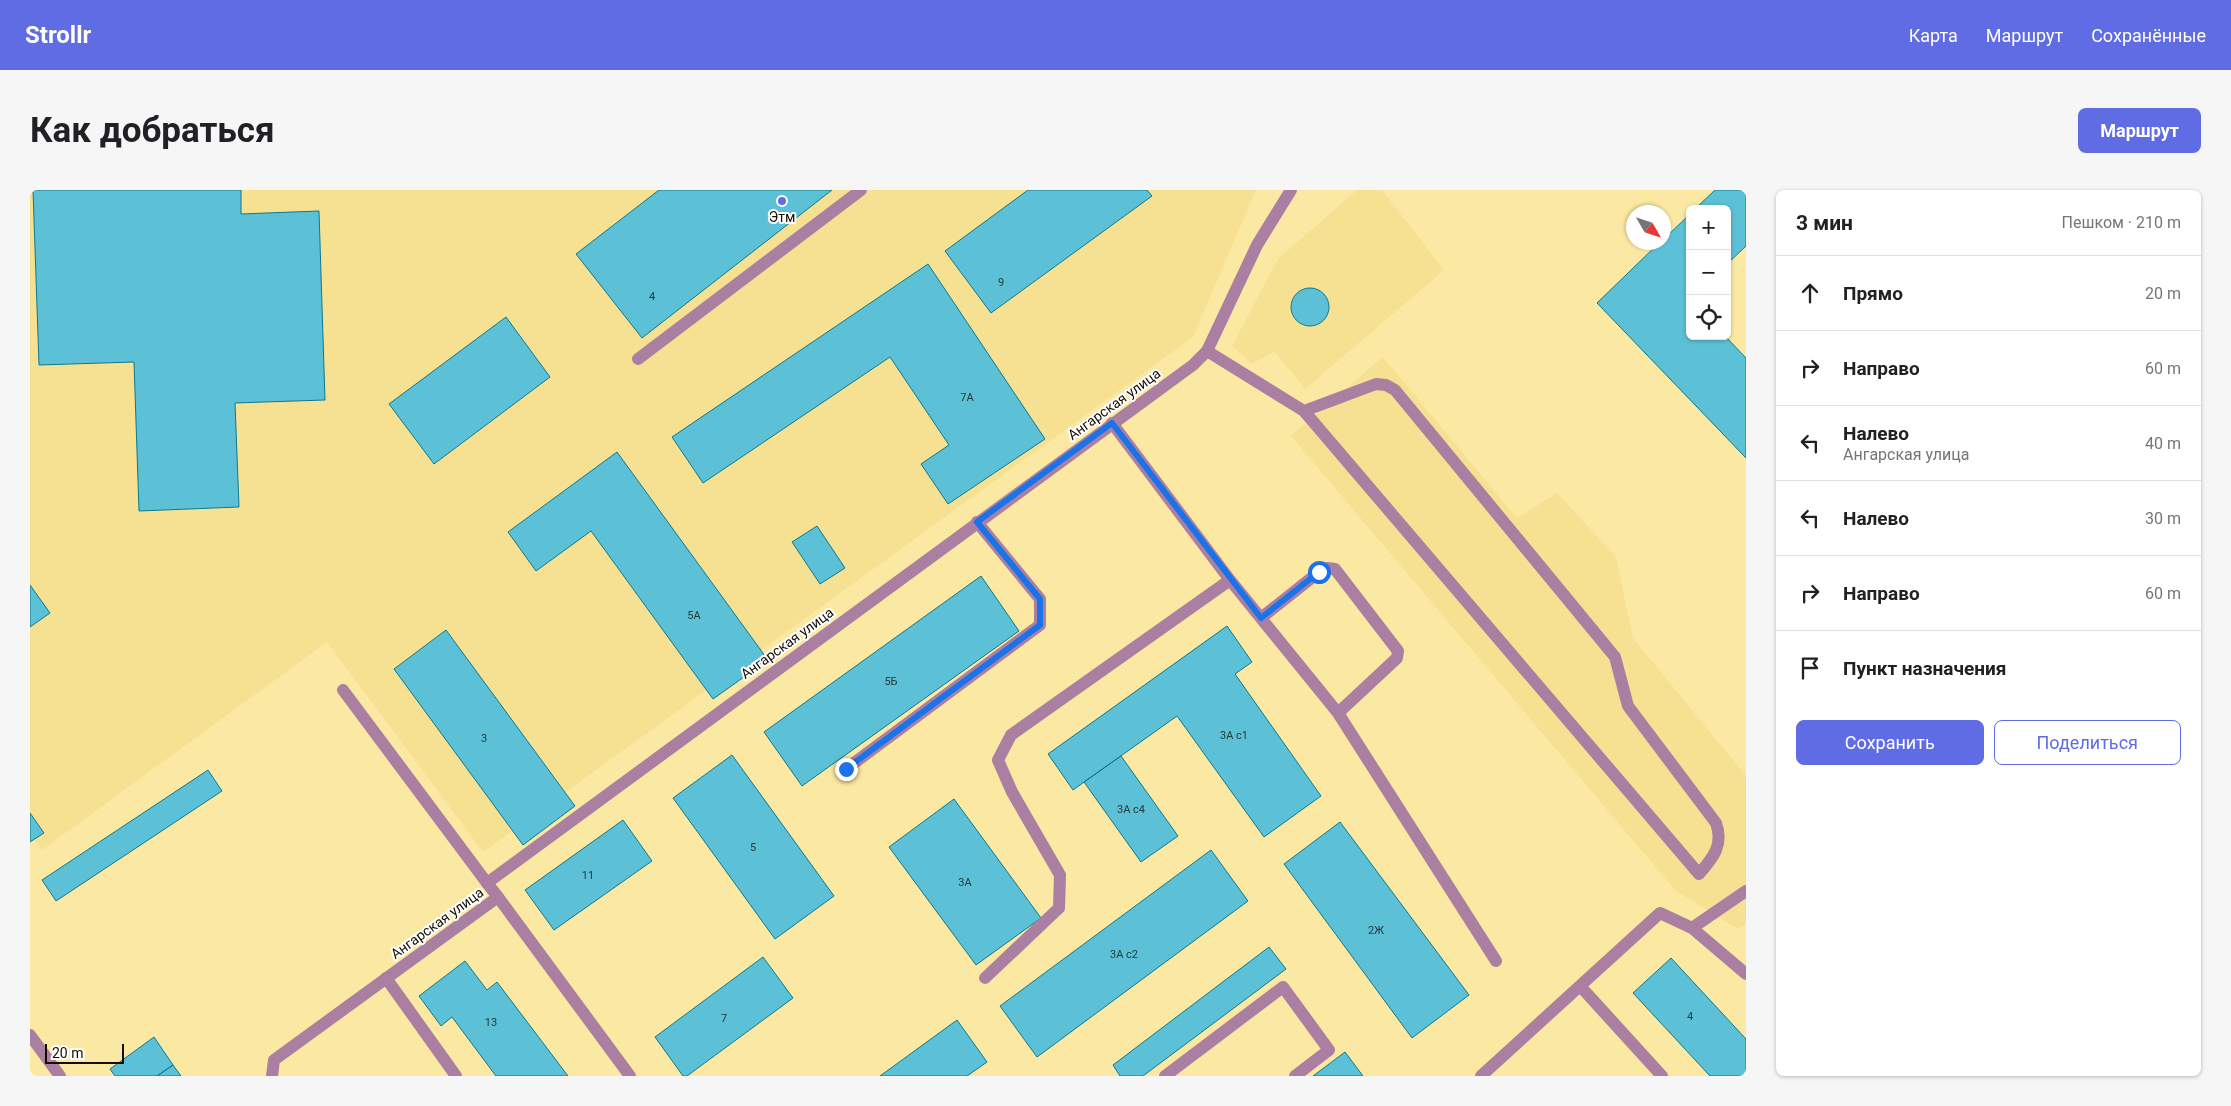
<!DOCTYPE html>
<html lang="ru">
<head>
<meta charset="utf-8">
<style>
	:root { --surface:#fff; --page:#f6f6f6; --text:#202124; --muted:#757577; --line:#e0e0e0; --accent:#5f6ce4 }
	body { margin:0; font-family:Roboto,sans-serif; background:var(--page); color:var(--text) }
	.controls { position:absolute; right:15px; top:15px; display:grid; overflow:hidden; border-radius:8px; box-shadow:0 1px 4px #0004 }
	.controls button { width:45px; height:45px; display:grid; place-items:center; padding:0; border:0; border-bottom:1px solid var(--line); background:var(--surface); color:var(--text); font:25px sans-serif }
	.compass { position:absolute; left:1596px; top:15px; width:45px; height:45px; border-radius:50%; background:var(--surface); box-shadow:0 1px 4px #0004; rotate:129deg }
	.scale { position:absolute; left:15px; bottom:12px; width:79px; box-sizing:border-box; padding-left:5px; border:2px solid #150e00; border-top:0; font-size:14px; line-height:18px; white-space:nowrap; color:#150e00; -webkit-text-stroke:4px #fff; paint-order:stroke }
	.stop { position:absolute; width:15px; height:15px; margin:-11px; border:4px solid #1a73e8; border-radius:50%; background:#fff }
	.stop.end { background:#1a73e8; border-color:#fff; box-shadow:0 1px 5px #0008 }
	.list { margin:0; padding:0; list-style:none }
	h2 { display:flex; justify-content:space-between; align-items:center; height:65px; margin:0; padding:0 20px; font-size:21px }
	h2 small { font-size:16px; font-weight:400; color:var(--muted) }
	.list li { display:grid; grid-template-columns:32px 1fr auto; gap:15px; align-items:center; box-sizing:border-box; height:75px; padding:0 20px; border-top:1px solid var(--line) }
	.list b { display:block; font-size:19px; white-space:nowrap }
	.list p { margin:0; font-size:16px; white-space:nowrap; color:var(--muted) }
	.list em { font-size:16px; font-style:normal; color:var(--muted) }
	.actions { display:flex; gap:10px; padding:15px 20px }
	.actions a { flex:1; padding:11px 0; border:1px solid var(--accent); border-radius:8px; text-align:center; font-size:18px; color:var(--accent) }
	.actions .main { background:var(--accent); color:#fff }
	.icon { flex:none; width:28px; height:28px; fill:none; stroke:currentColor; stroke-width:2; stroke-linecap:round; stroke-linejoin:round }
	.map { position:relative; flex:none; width:1716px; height:886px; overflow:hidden; border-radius:8px }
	header { display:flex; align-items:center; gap:30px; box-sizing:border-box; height:70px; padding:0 25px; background:var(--accent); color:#fff }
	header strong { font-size:24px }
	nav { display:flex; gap:28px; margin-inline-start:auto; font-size:18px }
	.intro { display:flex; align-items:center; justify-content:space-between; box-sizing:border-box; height:120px; padding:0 30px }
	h1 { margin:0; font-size:35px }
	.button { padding:12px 22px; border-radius:8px; background:var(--accent); color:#fff; font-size:18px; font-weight:700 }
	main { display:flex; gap:30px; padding:0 30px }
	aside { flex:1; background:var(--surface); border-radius:8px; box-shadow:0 1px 4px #0004 }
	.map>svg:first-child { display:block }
	.built { fill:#f6e192 }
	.building { fill:#5cc0d6; stroke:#0e798d }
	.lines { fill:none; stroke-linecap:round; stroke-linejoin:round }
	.lane { stroke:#ab7fa1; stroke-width:12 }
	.street { stroke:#ab7fa1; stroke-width:12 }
	.route { stroke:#1a73e8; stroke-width:6 }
	.poi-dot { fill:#5f6ce4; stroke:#fff; stroke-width:2 }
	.labels { text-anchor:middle; stroke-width:4; stroke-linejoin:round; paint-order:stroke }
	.number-label { font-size:11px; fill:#273a36 }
	.poi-label { font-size:14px; fill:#150e00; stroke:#fff }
	.street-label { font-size:14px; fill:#150e00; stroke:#fff }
</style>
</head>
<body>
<header>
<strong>Strollr</strong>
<nav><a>Карта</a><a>Маршрут</a><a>Сохранённые</a></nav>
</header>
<div class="intro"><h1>Как добраться</h1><a class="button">Маршрут</a></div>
<main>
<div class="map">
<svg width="1716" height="886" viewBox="0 0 1716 886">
	<rect width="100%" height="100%" fill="#fbe8a2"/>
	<!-- built -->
	<path class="built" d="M0,0H1226L1163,147L453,662L297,452L12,660L0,644Z
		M1327,0H1352L1414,80L1275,199L1244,161L1222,174L1202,156L1248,69Z
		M1353,167L1487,328L1527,303L1586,367L1603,448L1716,586V733L1708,739L1645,700L1261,246Z"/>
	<!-- building -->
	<path class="building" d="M3,0H211V24L289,21L295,210L205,213L209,317L109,321L104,172L9,175Z
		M629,0H802L612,148L546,64Z
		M998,0H1117L1122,6L961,123L915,61Z
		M1685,0H1716V56L1697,74V19H1665Z
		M1660,24V146H1695L1716,168V268L1567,113L1630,52H1634V49Z
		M898,74L1015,249L918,314L891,274L919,255L860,167L673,293L642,247Z
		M1261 117a19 19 0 1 1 38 0a19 19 0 1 1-38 0Z
		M476,127L520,187L404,274L359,214Z
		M587,262L738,470L683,509L561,341L506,381L478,342Z
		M787,336L815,378L790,394L762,352Z
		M951,386L989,441L772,596L734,542Z
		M0,395L20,423L0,437Z
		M1197,436L1222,472L1205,484L1291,606L1234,647L1147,526L1043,600L1018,564Z
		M416,440L545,616L493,655L364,479Z
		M702,565L804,706L745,749L643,608Z
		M1091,566L1148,646L1111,672L1054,592Z
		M178,580L192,601L26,711L12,690Z
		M924,609L1011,728L946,775L859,657Z
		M0,623L14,643L0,652Z
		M593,630L622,671L524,740L495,700Z
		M1310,632L1439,805L1382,848L1254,674Z
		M1181,660L1218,711L1007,867L970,816Z
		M1239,757L1256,779L1113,886H1090L1083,875Z
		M733,767L763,808L657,886H653L625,847Z
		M1641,768L1716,849V886H1680L1603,803Z
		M435,771L457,800L467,792L538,886H466L422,827L411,836L389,806Z
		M927,830L957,872L937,886H850Z
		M124,847L143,875L127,886H85L80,879Z
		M1315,862L1333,886H1283Z
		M143,875L151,886H127Z"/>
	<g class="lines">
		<!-- lane -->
		<path class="lane" d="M1177,161L1274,221L1669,684C1683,668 1694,655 1686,633L1598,516L1585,467L1365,200L1356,195L1346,194L1274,221
			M608,169L831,0
			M1082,233L1200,390L1308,523L1367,468L1368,461L1305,379L1297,378L1289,382L1231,428
			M313,500L457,693
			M1308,523L1466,771
			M816,579L1010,435V409L947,332
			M468,707L600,886
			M1662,738L1716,784
			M356,788L426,886
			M955,788L1029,718L1030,685L982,602L968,570L981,545L1200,390
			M1551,797L1632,886
			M1135,886L1253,797L1299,860L1265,886
			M1451,886L1630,723L1662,738L1716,701"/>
		<!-- street -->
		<path class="street" d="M0,845L30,886
			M242,886L244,870L468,707L457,693L1163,175L1177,161L1227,55L1261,0"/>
	</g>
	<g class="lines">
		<!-- route -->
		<path class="route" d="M816,579L1010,435V409L947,332L1082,233L1231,428L1289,382"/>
	</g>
	<!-- markers -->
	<circle class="poi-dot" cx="752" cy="11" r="5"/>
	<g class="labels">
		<!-- number labels -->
		<g class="number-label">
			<text x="971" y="96">9</text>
			<text x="622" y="110">4</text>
			<text x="937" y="211">7А</text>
			<text x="664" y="429">5А</text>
			<text x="861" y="495">5Б</text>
			<text x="1204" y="549">3А с1</text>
			<text x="454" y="552">3</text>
			<text x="1101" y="623">3А с4</text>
			<text x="723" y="661">5</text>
			<text x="558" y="689">11</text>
			<text x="935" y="696">3А</text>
			<text x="1346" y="744">2Ж</text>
			<text x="1094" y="768">3А с2</text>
			<text x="1660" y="830">4</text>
			<text x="694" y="832">7</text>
			<text x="461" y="836">13</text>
		</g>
		<!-- poi labels -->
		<g class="poi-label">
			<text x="752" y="32">Этм</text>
		</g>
		<!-- street labels -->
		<g class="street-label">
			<text transform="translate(1084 214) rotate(-36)" y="5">Ангарская улица</text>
			<text transform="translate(757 453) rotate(-36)" y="5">Ангарская улица</text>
			<text transform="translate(407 733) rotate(-36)" y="5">Ангарская улица</text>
		</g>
	</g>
</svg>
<div class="controls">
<button>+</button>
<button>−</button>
<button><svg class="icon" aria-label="locate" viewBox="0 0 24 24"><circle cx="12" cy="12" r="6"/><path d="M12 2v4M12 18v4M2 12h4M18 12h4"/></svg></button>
</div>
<svg class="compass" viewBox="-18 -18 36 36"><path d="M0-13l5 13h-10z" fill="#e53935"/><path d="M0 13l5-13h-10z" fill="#757577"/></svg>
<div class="scale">20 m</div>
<div class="stop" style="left:1289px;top:382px"></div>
<div class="stop end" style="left:816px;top:579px"></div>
</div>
<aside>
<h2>3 мин<small>Пешком · 210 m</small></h2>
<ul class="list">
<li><svg class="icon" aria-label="ahead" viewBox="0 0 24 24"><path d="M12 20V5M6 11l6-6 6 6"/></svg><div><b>Прямо</b></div><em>20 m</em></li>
<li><svg class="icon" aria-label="right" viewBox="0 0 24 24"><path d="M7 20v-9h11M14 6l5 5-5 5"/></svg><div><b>Направо</b></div><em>60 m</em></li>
<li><svg class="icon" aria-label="left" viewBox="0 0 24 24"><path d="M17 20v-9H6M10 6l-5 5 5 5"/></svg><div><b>Налево</b><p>Ангарская улица</p></div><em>40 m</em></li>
<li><svg class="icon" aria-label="left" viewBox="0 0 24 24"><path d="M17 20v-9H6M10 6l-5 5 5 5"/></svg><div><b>Налево</b></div><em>30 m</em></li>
<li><svg class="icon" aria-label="right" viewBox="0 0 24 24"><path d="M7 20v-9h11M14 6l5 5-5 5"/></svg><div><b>Направо</b></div><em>60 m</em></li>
<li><svg class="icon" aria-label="arrive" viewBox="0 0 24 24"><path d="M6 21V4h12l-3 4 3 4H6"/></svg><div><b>Пункт назначения</b></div></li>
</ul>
<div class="actions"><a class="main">Сохранить</a><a>Поделиться</a></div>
</aside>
</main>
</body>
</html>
